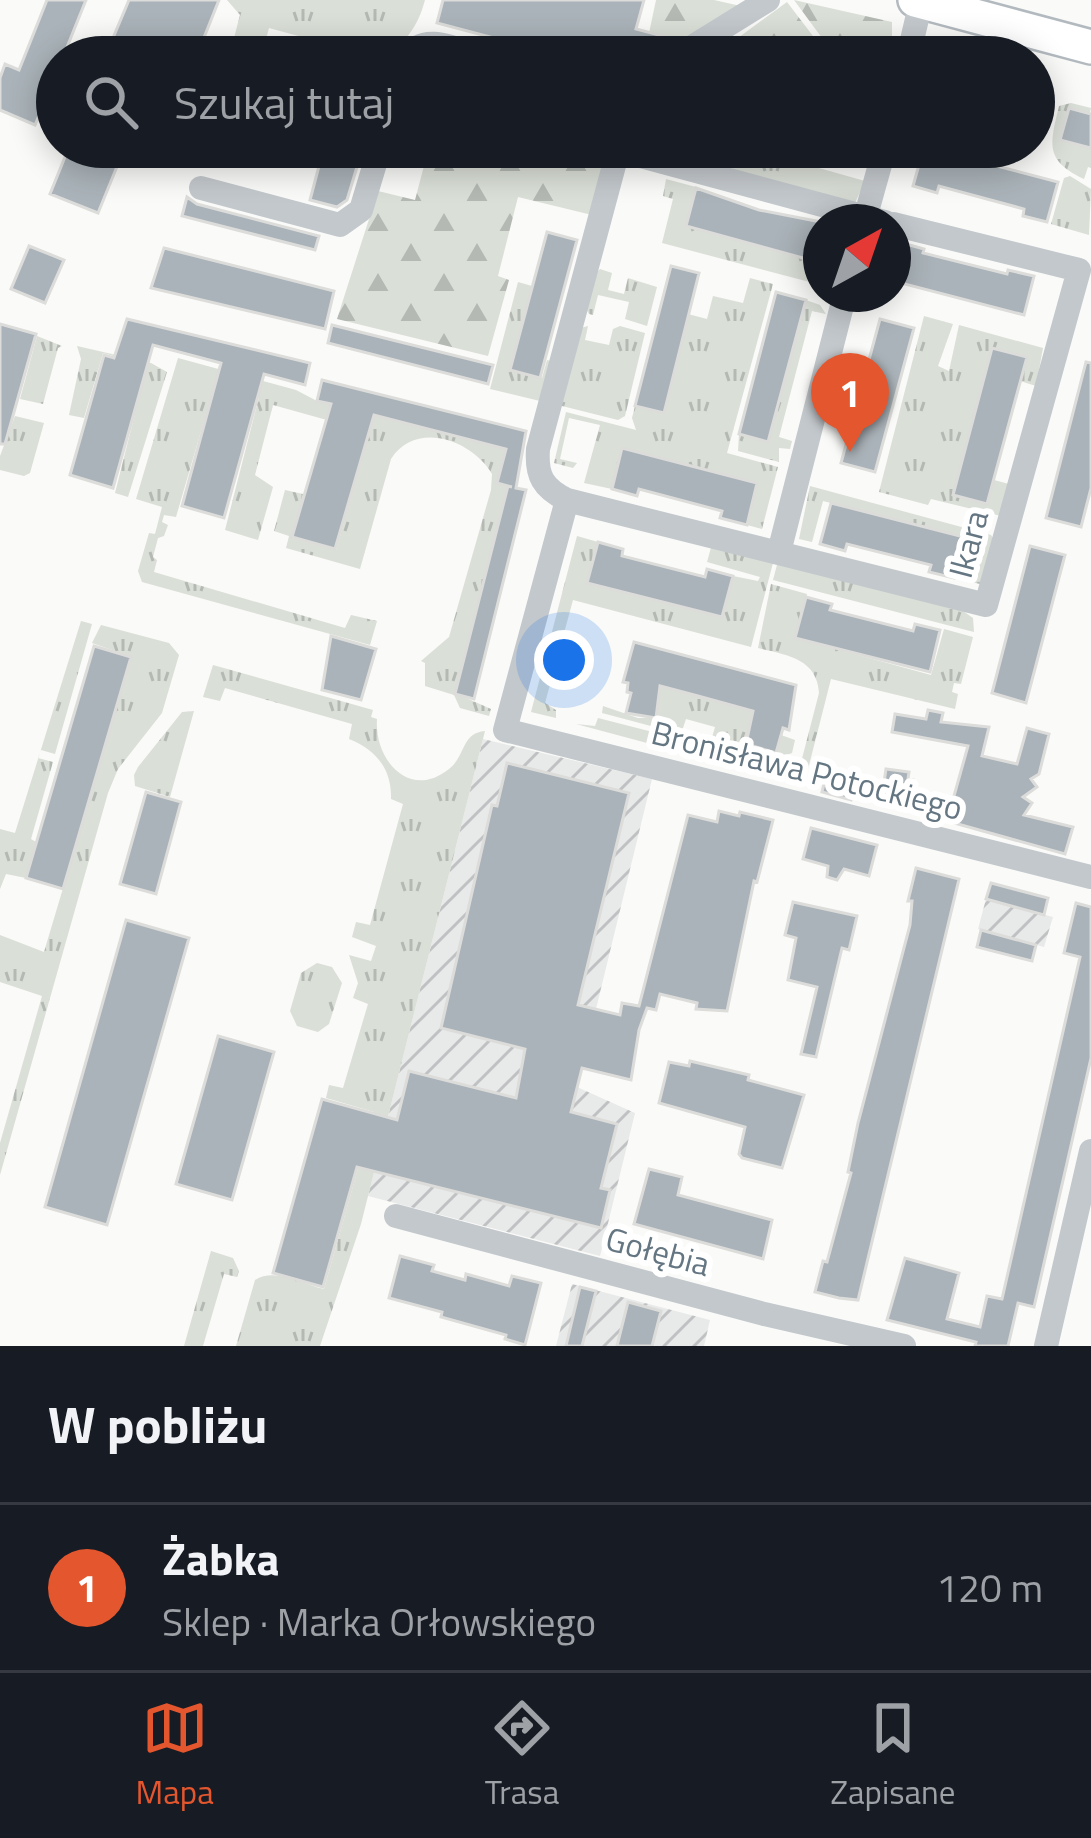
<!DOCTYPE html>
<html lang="pl">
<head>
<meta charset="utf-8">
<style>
	:root { --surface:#171b24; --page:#20242c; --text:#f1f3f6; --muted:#9ea1a6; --line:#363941; --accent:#e4572e }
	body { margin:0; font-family:"Titillium Web",sans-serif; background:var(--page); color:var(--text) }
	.compass { position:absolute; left:803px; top:204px; width:108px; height:108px; border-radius:50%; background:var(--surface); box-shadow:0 6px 30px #0003; rotate:40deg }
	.you { position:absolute; left:564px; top:660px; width:42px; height:42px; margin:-30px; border:9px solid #fff; border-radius:50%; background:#1a73e8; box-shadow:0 0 0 18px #1a73e833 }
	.badge { display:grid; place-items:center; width:78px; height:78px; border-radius:50%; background:var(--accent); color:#fff; font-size:39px; font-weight:700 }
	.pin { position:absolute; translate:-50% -99px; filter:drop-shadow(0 3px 6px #0008) }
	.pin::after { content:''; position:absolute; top:63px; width:42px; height:36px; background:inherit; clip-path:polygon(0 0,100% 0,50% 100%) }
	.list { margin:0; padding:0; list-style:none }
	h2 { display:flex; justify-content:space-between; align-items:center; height:156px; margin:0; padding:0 48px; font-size:51px }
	h2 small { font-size:39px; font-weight:400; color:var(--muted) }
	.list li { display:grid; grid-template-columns:78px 1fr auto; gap:36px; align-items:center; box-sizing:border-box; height:168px; padding:0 48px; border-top:3px solid var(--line) }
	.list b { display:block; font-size:45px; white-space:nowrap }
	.list p { margin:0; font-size:39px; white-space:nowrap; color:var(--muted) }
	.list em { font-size:39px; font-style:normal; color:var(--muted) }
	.icon { flex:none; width:66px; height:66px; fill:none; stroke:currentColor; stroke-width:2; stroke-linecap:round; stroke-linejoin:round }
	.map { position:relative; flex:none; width:1091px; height:1346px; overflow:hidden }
	.search { position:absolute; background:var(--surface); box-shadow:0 6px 30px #0003; left:36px; right:36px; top:36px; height:132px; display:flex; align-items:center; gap:30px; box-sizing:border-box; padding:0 42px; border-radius:66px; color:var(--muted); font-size:45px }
	.sheet { height:324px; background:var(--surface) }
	nav { display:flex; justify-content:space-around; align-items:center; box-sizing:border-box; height:168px; border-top:3px solid var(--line); background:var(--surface); font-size:33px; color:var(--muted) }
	nav a { display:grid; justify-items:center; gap:6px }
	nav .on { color:var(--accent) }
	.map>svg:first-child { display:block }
	.industrial { fill:url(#industrial-furrows) }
	.grass { fill:url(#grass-tufts) }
	.forest { fill:url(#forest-firs) }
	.building { fill:#aab3b9; stroke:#dcdcda; stroke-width:3 }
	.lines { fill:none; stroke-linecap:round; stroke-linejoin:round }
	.secondary-casing { stroke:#b3babf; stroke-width:38 }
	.street { stroke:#c3c8cc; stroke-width:24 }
	.secondary { stroke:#fff; stroke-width:33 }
	.labels { text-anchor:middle; stroke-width:12; stroke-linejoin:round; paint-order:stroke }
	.street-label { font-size:33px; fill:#657683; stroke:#fff }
</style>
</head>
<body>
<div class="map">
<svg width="1091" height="1346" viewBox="0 0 1091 1346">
	<defs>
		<pattern id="industrial-furrows" width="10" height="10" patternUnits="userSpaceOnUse" patternTransform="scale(3)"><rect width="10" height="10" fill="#e8e9e9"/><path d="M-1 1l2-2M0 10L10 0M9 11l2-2" fill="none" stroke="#c0c1c2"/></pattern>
		<pattern id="grass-tufts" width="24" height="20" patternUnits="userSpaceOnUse" patternTransform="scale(3)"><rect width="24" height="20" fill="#dadfd7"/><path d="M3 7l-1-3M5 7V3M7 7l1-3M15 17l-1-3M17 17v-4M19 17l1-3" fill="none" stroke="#b4b9b4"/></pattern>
		<pattern id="forest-firs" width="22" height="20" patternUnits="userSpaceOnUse" patternTransform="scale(3)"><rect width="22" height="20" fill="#dadfd7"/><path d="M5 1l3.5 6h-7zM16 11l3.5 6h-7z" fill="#b4b9b4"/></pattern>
	</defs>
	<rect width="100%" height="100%" fill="#fafaf8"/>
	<!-- industrial -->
	<path class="industrial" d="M483,739L652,779L577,1087L635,1113L600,1256L368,1196Z
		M986,899L1053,917L1044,947L978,929Z
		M572,1284L710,1320L704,1346H556Z"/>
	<!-- grass -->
	<path class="grass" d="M227,0H425C417,29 410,30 396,54L353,42L350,50L269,28L261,57H229L240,15Z
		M1071,103L1091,108L1090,113L1069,109L1061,140L1091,148V168L1088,167L1084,179C1044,160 1050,144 1059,106Z
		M738,147H744L865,181L855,203L730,176Z
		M1070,176L1091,189L1089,235L1051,224L1064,178Z
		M666,179L696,187L687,226L814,261L821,236V285L662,243L673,199L663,196Z
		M600,269L612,273L608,290L624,294L628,278L657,287L647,326L625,319L629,302L598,295L593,315L589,314L584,305L591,278Z
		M750,278L773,284L727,453L778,467L762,529L747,525L757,483L623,448L612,489L584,483L600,425L569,418L560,459L577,463L573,468L554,463L566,412L636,430L632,418L635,406L688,314L707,319L713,296L743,303Z
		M518,282L532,286L510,369L542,378L547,360L555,362L544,402L490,389Z
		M806,300L820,305L826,314L812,311L779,437L792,441L790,449L779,448V462L738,451L739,434L768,441Z
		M924,316L953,324L938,366L949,371L959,325L1043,348L1036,386L1020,381L1026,357L992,348L987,504L994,480L1009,484L1001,516L931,499L928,505L879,492Z
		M588,326L585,340L609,345L613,329L620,326L645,333L625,416L618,420L558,405L577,329Z
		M37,336L62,346L58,348L43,404L20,399Z
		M77,346L151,363L167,372L128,497L115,493L147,366L103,353L84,418L69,415L81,359Z
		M178,358L296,390L317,401L506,449L497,482L508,486L455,693L491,709L489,716L460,708L454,695L425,686V663L421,661L449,637L491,490L492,474C472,440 416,420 391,459L360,569L286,548L289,536L274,531L285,490L303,494L292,538L336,550L370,432L273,405L255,475L273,487L258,540L225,530L259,397L215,383L176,517L164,515L162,522L168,525L164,536L158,538L153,557L157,560L154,572L345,628L351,615L377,621L370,645L142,582L138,571L149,533L155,534L162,507L136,499Z
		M15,416L44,423L30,473L24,476L0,470V456Z
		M810,486L991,535L993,538L980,584L956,579L964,537L823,501L812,542L799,539Z
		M577,536L598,542L588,583L721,617L733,576L758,581L760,577L707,562L712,544L774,559L751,647L573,600L545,703L556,710V718L531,712Z
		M778,561L963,611L973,618L974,632L773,580Z
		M771,584L807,594L796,638L931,675L944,629L973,637L961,684L954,683L952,692L958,694L955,709L831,679L804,785L576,724L595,726L598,718L680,739L679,744L708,751L710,747L755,758L754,767L797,778L819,693C817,658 786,655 758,648Z
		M81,621L92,624L55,754L41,750L38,758L53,762L31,839L36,842L26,878L6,874L0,889V829L15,833Z
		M101,625L169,643L179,655L162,713L118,769L108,793L0,1175V1143L42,996L0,982V935L44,952L132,657L92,643Z
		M213,665L373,710L371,717L377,719C374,759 409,801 449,769C466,756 461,733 485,731L361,1224L320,1346H236L255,1280C275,1267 302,1284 324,1289L374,1112L326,1098L329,1085L343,1088L368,1004L353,998L358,983L349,955L371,961L376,946L352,937L356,922L370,925L403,804L391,799C392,769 376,750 349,739L352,724L225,688L220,701L203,697Z
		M660,685L755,708L746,743L776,753L781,735L795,740L792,753C770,763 735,748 711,741L715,727L686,719L681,734L602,713L603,706L638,718H656Z
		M194,711L170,797L135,786L134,775L138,767L182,712Z
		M317,963L332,967L342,983L329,1024L318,1032L297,1026L290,1011L301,973Z
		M211,1251L233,1258L239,1271L237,1277L224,1274L203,1346H184Z"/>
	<!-- forest -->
	<path class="forest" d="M656,0H714L745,7L673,55L677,39L661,35L655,56L644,57Z
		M794,0L892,22V41L900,45L896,57H836Z
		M787,2L829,57H712Z
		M429,147H610L592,215L518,197L498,276L509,280L488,356L337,319L378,191L415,200Z"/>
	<!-- building -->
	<path class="building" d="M47,0H86L63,57H57V72L35,125L0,110V78L5,64L19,70Z
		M129,0H219L199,50L169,38L161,57H105Z
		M443,0H644L636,29L674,39L661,51L632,44L629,57H566L437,23Z
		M1069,108L1091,114V148L1060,140Z
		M69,147H125L98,213L50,194Z
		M324,147H363L347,200L337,207L310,200Z
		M924,147L1058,182L1047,222L1023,216L1024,209L939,186L937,193L913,186Z
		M696,188L759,210L821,222L814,261L686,226Z
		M187,197L197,204L319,236L315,250L182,216Z
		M547,232L577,240L540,378L510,370Z
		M899,242L924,249L923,253L1007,274L1008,270L1034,276L1024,315L893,281Z
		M29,246L64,260L45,303L11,289Z
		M164,248L334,291L325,329L151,288Z
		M671,266L699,273L664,413L635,406Z
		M776,292L806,300L768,442L739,434Z
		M127,319L310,363L305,385L264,374L224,518L182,506L221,363L153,345L113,488L70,475L104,355L114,358Z
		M880,319L914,328L875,472L841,463Z
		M0,324L36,334L5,444H0Z
		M332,325L493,365L488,384L328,343Z
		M992,348L1027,357L987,504L953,495Z
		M1086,362L1091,363V488L1081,527L1046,518Z
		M322,380L526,431L516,488L526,490L474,699L455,694L508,486L512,487L497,483L506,449L374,415L335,549L292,537L331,404L317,401Z
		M622,448L757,483L747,525L720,518L722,511L639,489L637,496L612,489Z
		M831,503L964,537L954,578L929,572L931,565L847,544L845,551L820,544Z
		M598,542L623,549L622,556L705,577L707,569L733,576L722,617L587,583Z
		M1030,546L1065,555L1026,703L992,693Z
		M806,597L832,604L830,610L913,631L915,624L940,630L930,672L795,638Z
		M331,636L376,649L361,700L322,690Z
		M634,642L796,685L789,730L783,728L776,753L746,744L753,711L698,696L660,686L656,718L626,713L631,693L627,692L628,683L623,682Z
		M94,646L131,657L63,889L26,878Z
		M928,710L943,713L941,722L989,727L982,756L1017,764L1027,728L1049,734L1039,774L1031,779L1037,787L1023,797L1032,803L1024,815L1073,827L1065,854L947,821L968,746L892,732L895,714L926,719Z
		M507,763L629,793L578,1005L620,1015L622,1003L639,1006L688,815L717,822L719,811L739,816L740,812L773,820L757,882L754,881L727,1011L696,1009L697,1003L660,994L656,1010L647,1008L639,1030L631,1080L582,1068L571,1112L617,1124L601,1188L610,1190L601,1228L357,1167L323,1287L273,1273L322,1099L397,1120L409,1071L516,1098L525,1049L441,1028L492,805L497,806Z
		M828,768L857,776L851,800L822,792Z
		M886,769L909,772L908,779L913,780L909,800L882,796Z
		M146,792L181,802L156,894L120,884Z
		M811,828L877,845L869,876L844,869L837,880L827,877L828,866L803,859Z
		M916,868L959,879L858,1300L839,1298L815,1292L823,1261L827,1262L851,1173L848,1172L858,1123L910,925L912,901H908Z
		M991,883L1048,898L1044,915L986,899Z
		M793,902L857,916L849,950L842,948L816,1057L801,1054L817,987L788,980L796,938L785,935Z
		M1076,903L1091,907V1058L1034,1307L1018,1303L1008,1346H975L976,1342L887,1320L905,1258L959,1273L947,1319L980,1327L987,1296L1002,1299L1080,957L1064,953Z
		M126,920L189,938L107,1225L45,1207Z
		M981,930L1036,945L1032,961L977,947Z
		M218,1036L274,1052L232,1200L176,1184Z
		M690,1061L749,1075L748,1080L804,1095L782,1168L742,1158L739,1154L745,1127L659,1103L669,1062L689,1066Z
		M649,1169L682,1177L678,1195L772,1220L763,1259L634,1224Z
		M400,1256L434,1265L432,1271L465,1280L466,1274L509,1286L512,1276L541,1283L525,1345L505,1339L506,1335L441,1317L442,1312L389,1298Z
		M580,1287L596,1291L582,1346H566Z
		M628,1302L661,1311L652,1346H617Z"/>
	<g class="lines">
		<defs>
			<path id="secondary" d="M915,0L1091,47"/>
		</defs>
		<!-- secondary casing -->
		<use href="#secondary" class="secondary-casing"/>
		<!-- street -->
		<path class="street" d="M408,57C424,31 457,50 481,57
			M676,57L768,0
			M908,57L921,2
			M619,147L538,449C536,476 543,488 567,500L505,730L1091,877
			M618,150L885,222
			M201,188L340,225L361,210L380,147
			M864,222L885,147
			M567,500L986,605L1079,270L893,224
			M779,552L845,294
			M396,1216L764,1314L904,1346
			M1046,1346L1091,1151"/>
		<!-- secondary -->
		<use href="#secondary" class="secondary"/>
	</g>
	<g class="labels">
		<!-- street labels -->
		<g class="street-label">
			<text transform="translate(968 544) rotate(-75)" y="12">Ikara</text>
			<text transform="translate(807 770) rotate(14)" y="12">Bronisława Potockiego</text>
			<text transform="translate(658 1251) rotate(15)" y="12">Gołębia</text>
		</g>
	</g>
</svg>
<svg class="compass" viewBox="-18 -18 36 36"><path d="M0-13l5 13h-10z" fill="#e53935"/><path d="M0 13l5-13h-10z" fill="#9ea1a6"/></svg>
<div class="you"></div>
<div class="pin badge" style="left:850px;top:452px">1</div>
<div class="search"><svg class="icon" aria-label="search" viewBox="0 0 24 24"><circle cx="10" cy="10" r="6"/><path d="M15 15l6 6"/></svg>Szukaj tutaj</div>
</div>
<section class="sheet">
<h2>W pobliżu<small></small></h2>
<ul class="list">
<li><span class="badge">1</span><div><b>Żabka</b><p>Sklep · Marka Orłowskiego</p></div><em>120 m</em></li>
</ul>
</section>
<nav>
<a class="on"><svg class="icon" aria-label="map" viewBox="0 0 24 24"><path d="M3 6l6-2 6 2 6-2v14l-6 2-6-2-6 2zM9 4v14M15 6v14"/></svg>Mapa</a>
<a><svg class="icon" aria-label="directions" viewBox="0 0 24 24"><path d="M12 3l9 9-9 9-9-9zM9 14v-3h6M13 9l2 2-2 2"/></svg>Trasa</a>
<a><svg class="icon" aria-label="saved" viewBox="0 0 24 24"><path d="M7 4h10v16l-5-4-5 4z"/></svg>Zapisane</a>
</nav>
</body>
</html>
